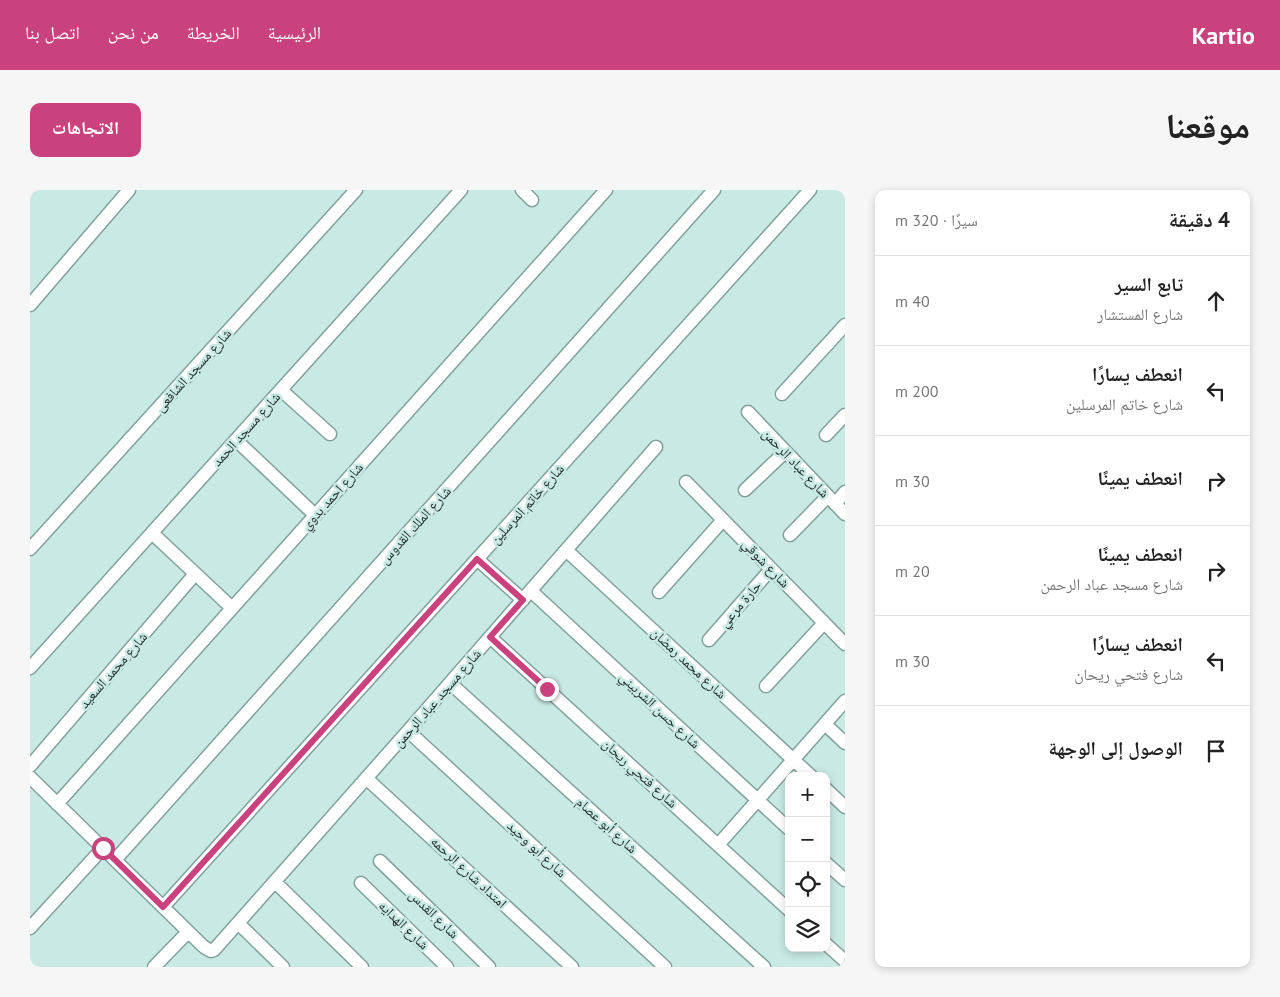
<!DOCTYPE html>
<html lang="ar">
<head>
<meta charset="utf-8">
<style>
	:root { --surface:#fff; --page:#f6f6f6; --text:#222; --muted:#767676; --line:#e0e0e0; --accent:#ca427d }
	body { margin:0; font-family:"PT Sans","Noto Naskh Arabic",sans-serif; background:var(--page); color:var(--text); direction:rtl }
	.controls { position:absolute; right:15px; bottom:15px; display:grid; overflow:hidden; border-radius:10px; box-shadow:0 2px 8px #0003 }
	.controls button { width:45px; height:45px; display:grid; place-items:center; padding:0; border:0; border-bottom:1px solid var(--line); background:var(--surface); color:var(--text); font:25px sans-serif }
	.stop { position:absolute; width:15px; height:15px; margin:-11px; border:4px solid #ca427d; border-radius:50%; background:#fff }
	.stop.end { background:#ca427d; border-color:#fff; box-shadow:0 1px 5px #0008 }
	.list { margin:0; padding:0; list-style:none }
	h2 { display:flex; justify-content:space-between; align-items:center; height:65px; margin:0; padding:0 20px; font-size:21px }
	h2 small { font-size:16px; font-weight:400; color:var(--muted) }
	.list li { display:grid; grid-template-columns:32px 1fr auto; gap:15px; align-items:center; box-sizing:border-box; height:90px; padding:0 20px; border-top:1px solid var(--line) }
	.list b { display:block; font-size:19px; white-space:nowrap }
	.list p { margin:0; font-size:16px; white-space:nowrap; color:var(--muted) }
	.list em { font-size:16px; font-style:normal; color:var(--muted) }
	.icon { flex:none; width:28px; height:28px; fill:none; stroke:currentColor; stroke-width:2; stroke-linecap:round; stroke-linejoin:round }
	.map { position:relative; flex:none; width:815px; height:777px; overflow:hidden; direction:ltr; border-radius:10px }
	header { display:flex; align-items:center; gap:30px; box-sizing:border-box; height:70px; padding:0 25px; background:var(--accent); color:#fff }
	header strong { font-size:24px }
	nav { display:flex; gap:28px; margin-inline-start:auto; font-size:18px }
	.intro { display:flex; align-items:center; justify-content:space-between; box-sizing:border-box; height:120px; padding:0 30px }
	h1 { margin:0; font-size:35px }
	.button { padding:12px 22px; border-radius:10px; background:var(--accent); color:#fff; font-size:18px; font-weight:700 }
	main { display:flex; gap:30px; padding:0 30px }
	aside { flex:1; background:var(--surface); border-radius:10px; box-shadow:0 2px 8px #0003 }
	.map>svg:first-child { display:block }
	.lines { fill:none; stroke-linecap:round; stroke-linejoin:round }
	.minor-casing { stroke:#82a19c; stroke-width:15 }
	.minor { stroke:#fff; stroke-width:12 }
	.route { stroke:#ca427d; stroke-width:6 }
	.labels { text-anchor:middle; stroke-width:5; stroke-linejoin:round; paint-order:stroke }
	.street-label { font-size:14px; fill:#1c2927; stroke:#c8e9e4 }
</style>
</head>
<body>
<header>
<strong>Kartio</strong>
<nav><a>الرئيسية</a><a>الخريطة</a><a>من نحن</a><a>اتصل بنا</a></nav>
</header>
<div class="intro"><h1>موقعنا</h1><a class="button">الاتجاهات</a></div>
<main>
<aside>
<h2>4 دقيقة<small>سيرًا · 320 m</small></h2>
<ul class="list">
<li><svg class="icon" aria-label="ahead" viewBox="0 0 24 24"><path d="M12 20V5M6 11l6-6 6 6"/></svg><div><b>تابع السير</b><p>شارع المستشار</p></div><em>40 m</em></li>
<li><svg class="icon" aria-label="left" viewBox="0 0 24 24"><path d="M17 20v-9H6M10 6l-5 5 5 5"/></svg><div><b>انعطف يسارًا</b><p>شارع خاتم المرسلين</p></div><em>200 m</em></li>
<li><svg class="icon" aria-label="right" viewBox="0 0 24 24"><path d="M7 20v-9h11M14 6l5 5-5 5"/></svg><div><b>انعطف يمينًا</b></div><em>30 m</em></li>
<li><svg class="icon" aria-label="right" viewBox="0 0 24 24"><path d="M7 20v-9h11M14 6l5 5-5 5"/></svg><div><b>انعطف يمينًا</b><p>شارع مسجد عباد الرحمن</p></div><em>20 m</em></li>
<li><svg class="icon" aria-label="left" viewBox="0 0 24 24"><path d="M17 20v-9H6M10 6l-5 5 5 5"/></svg><div><b>انعطف يسارًا</b><p>شارع فتحي ريحان</p></div><em>30 m</em></li>
<li><svg class="icon" aria-label="arrive" viewBox="0 0 24 24"><path d="M6 21V4h12l-3 4 3 4H6"/></svg><div><b>الوصول إلى الوجهة</b></div></li>
</ul>
</aside>
<div class="map">
<svg width="815" height="777" viewBox="0 0 815 777">
	<rect width="100%" height="100%" fill="#c8e9e4"/>
	<g class="lines">
		<defs>
			<path id="minor" d="M492,0L502,10
				M0,115L99,0
				M251,200L300,244
				M752,204L815,135
				M718,222L815,324
				M796,245L815,225
				M206,250L285,325
				M656,292L815,454
				M715,300L755,262
				M805,314L815,302
				M122,343L202,418
				M760,345L798,306
				M0,359L326,0
				M536,360L781,586
				M447,369L493,410
				M501,401L759,639
				M629,402L693,330
				M460,447L759,720
				M679,450L741,379
				M0,478L431,0
				M420,493L734,777
				M736,496L794,433
				M795,534L815,553
				M378,541L635,777
				M0,576L165,384
				M0,587L174,757L181,761L184,760L378,541L626,257
				M336,588L542,777
				M796,599L815,617
				M27,614L576,0
				M688,655L815,511
				M85,670L684,0
				M350,671L459,777
				M796,673L815,690
				M245,692L332,777
				M331,693L417,777
				M133,717L780,0
				M208,733L253,777
				M0,738L73,658
				M796,754L815,771
				M124,777L158,742"/>
		</defs>
		<!-- minor casing -->
		<use href="#minor" class="minor-casing"/>
		<!-- minor -->
		<use href="#minor" class="minor"/>
	</g>
	<g class="lines">
		<!-- route -->
		<path class="route" d="M73,658L133,717L447,369L493,410L460,447L517,499"/>
	</g>
	<g class="labels">
		<!-- street labels -->
		<g class="street-label">
			<text transform="translate(163 180) rotate(-48)" y="5">شارع مسجد الشافعى</text>
			<text transform="translate(216 239) rotate(-48)" y="5">شارع مسجد الحمد</text>
			<text transform="translate(766 273) rotate(46)" y="5">شارع عباد الرحمن</text>
			<text transform="translate(302 306) rotate(-48)" y="5">شارع احمد بدوي</text>
			<text transform="translate(497 314) rotate(-48)" y="5">شارع خاتم المرسلين</text>
			<text transform="translate(385 335) rotate(-48)" y="5">شارع الملك القدوس</text>
			<text transform="translate(736 373) rotate(46)" y="5">شارع شوقي</text>
			<text transform="translate(710 414) rotate(-49)" y="5">حارة مرعي</text>
			<text transform="translate(659 473) rotate(43)" y="5">شارع محمد رمضان</text>
			<text transform="translate(83 480) rotate(-49)" y="5">شارع محمد السعيد</text>
			<text transform="translate(407 508) rotate(-49)" y="5">شارع مسجد عباد الرحمن</text>
			<text transform="translate(630 520) rotate(43)" y="5">شارع حسن الشربيني</text>
			<text transform="translate(610 583) rotate(42)" y="5">شارع فتحي ريحان</text>
			<text transform="translate(577 635) rotate(42)" y="5">شارع أبو عصام</text>
			<text transform="translate(507 659) rotate(43)" y="5">شارع أبو وحيد</text>
			<text transform="translate(439 682) rotate(43)" y="5">امتداد شارع الرحمه</text>
			<text transform="translate(404 724) rotate(44)" y="5">شارع القدس</text>
			<text transform="translate(374 735) rotate(44)" y="5">شارع الهدايه</text>
		</g>
	</g>
</svg>
<div class="controls">
<button>+</button>
<button>−</button>
<button><svg class="icon" aria-label="locate" viewBox="0 0 24 24"><circle cx="12" cy="12" r="6"/><path d="M12 2v4M12 18v4M2 12h4M18 12h4"/></svg></button>
<button><svg class="icon" aria-label="layers" viewBox="0 0 24 24"><path d="M12 4l9 5-9 5-9-5zM3 14l9 5 9-5"/></svg></button>
</div>
<div class="stop" style="left:73px;top:658px"></div>
<div class="stop end" style="left:517px;top:499px"></div>
</div>
</main>
</body>
</html>
